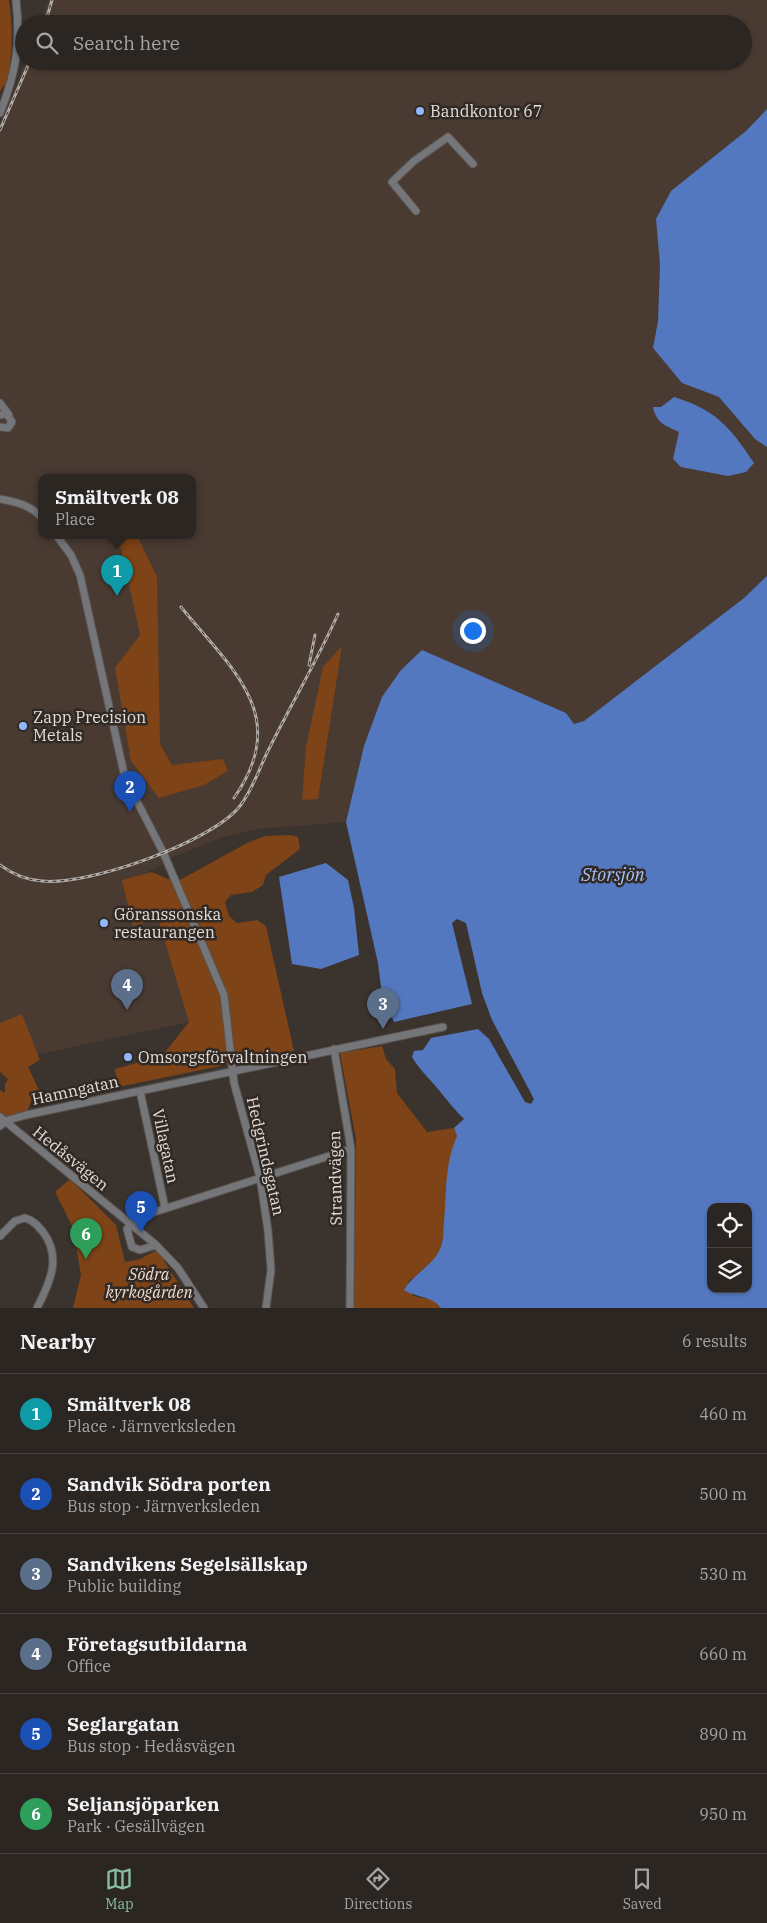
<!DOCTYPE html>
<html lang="en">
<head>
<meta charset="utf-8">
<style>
	:root { --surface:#2c2622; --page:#342e2a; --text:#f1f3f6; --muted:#a6a5a5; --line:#484340; --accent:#8abfa5 }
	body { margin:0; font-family:"IBM Plex Serif",serif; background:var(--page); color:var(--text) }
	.controls { position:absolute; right:15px; bottom:15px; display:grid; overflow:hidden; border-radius:10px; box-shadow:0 1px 4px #0004 }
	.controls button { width:45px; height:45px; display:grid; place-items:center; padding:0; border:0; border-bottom:1px solid var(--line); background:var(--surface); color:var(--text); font:25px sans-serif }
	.you { position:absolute; left:472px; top:630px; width:18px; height:18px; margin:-12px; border:4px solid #fff; border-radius:50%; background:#1a73e8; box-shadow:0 0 0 8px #1a73e833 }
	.badge { display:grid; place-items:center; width:32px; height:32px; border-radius:50%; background:var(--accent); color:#fff; font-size:16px; font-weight:700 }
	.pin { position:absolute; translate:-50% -41px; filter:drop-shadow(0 1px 2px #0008) }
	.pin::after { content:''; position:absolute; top:26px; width:18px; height:15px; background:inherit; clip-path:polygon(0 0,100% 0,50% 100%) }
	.popup { position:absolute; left:38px; top:474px; width:158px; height:65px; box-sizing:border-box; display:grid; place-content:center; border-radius:10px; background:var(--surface); filter:drop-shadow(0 1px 4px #0005); font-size:16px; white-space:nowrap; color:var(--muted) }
	.popup b { font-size:19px; color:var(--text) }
	.popup::after { content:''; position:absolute; left:50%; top:100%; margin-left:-10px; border:10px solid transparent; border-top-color:var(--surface) }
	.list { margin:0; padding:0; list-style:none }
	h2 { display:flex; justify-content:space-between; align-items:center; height:65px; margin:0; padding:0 20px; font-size:21px }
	h2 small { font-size:16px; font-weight:400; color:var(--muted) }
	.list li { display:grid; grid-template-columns:32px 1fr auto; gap:15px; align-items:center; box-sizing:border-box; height:80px; padding:0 20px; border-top:1px solid var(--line) }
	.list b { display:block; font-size:19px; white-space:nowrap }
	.list p { margin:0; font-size:16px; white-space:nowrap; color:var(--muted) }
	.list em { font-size:16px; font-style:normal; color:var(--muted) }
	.icon { flex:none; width:28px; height:28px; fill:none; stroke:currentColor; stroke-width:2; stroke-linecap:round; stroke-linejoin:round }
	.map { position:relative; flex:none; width:767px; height:1308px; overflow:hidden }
	.search { position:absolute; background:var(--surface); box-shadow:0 1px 4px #0004; left:15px; right:15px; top:15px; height:55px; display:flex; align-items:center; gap:12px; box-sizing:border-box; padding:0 18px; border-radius:28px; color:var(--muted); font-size:19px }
	.sheet { height:545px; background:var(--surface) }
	nav { display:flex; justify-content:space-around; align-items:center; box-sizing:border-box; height:70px; border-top:1px solid var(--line); background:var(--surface); font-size:14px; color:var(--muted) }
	nav a { display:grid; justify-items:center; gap:2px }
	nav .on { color:var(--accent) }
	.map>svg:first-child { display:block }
	.built { fill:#493b32; fill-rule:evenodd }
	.green { fill:#7e4316 }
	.water { fill:#5478bf; fill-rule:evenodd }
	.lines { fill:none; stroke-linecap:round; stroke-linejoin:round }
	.minor-casing { stroke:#59524d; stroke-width:9 }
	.minor { stroke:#74767a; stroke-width:7 }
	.rail-casing { stroke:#b2aca8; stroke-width:3 }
	.rail { stroke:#312924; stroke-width:1; stroke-dasharray:4; stroke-linecap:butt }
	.poi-dot { fill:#92b7fd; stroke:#312924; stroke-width:2 }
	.labels { text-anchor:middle; stroke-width:5; stroke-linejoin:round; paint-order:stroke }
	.poi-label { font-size:16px; fill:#e3ddda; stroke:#312924; text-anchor:start }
	.street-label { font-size:16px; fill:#e3ddda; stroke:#312924 }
	.park-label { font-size:16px; font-style:italic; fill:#f2dcd0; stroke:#312924 }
	.water-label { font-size:18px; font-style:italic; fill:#a3c2fb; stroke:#312924 }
</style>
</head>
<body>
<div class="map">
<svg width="767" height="1308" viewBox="0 0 767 1308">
	<rect width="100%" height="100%" fill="#3b332e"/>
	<!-- built -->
	<path class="built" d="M48,0H767V109L746,131L671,191L656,219L660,265L658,321L653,348L682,383L719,397L755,439L767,447V576L744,598L584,721L574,724L566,713L521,694L364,746L346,822L257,829L220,838L166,860L167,862L144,874L189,1022L31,1056L0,1034V122L26,61H743V24H41ZM42,477H192V535H42Z"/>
	<!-- green -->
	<path class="green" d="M0,0H9C13,30 13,58 6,87L3,86L0,92Z
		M106,535H137L157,577L160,744L172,765L223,759L228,771L204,785L159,798L131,761L115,668L140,635L121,548Z
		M342,646L318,799L302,800L306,747L323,667Z
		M290,835L298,837L300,849L266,875L263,885L252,892L231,895L225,902L229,916L237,923L257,920L266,926L294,1051L118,1087L115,1069L162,1056L189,1022L158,919L133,926L122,880L152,872L168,879L180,880L247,843L265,836Z
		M22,1014L40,1060L28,1067L41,1094L32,1099L26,1115L5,1121L0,1117V1090L5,1093V1084L8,1079L0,1072V1023Z
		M382,1046L386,1059L395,1069L397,1093L427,1132L454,1128L458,1136C439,1177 452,1207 441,1246C438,1260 419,1273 408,1282L413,1296L434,1300L441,1308H354L356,1139L340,1053Z
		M70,1179L116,1225L125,1262L140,1259L159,1249L163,1253V1259L194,1308H73L81,1275L73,1228L55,1192Z"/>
	<!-- water -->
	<path class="water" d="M767,109V447L755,439L719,397L682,383L653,348L658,321L660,265L656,219L671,191L746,131Z
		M674,397C716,410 730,427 754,463L746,472L728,476L681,467L673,459L679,432C666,426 656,423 653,407H661Z
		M767,576V1308H441C431,1295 416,1298 404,1290C413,1274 436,1264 441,1246C444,1239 443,1230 444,1223C447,1191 444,1166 457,1136L454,1128L464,1119C454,1109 447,1100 438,1089C429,1078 419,1069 412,1057L414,1051L423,1050L431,1038L478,1029L489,1039L525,1102L531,1104L534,1099L492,1020L482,993L466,923L457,919L452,923L472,1004L394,1022L382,995L378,963L346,822L364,746L382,697L401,670L422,650L566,713L574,724L584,721L744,598ZM711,1207H748V1289H711Z
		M326,863L348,880L354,908L359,955L321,969L292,964L279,877Z"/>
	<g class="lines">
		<defs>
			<path id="minor" d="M0,113C16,73 21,43 16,0
				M416,211L392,182L414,161L448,137L473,164
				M0,403L9,415
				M0,415L7,414L12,422L8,428L0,427
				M0,499C16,502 31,505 42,518
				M56,535L71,555L80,575L125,778L163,852L224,995L234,1083L260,1177L268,1231L271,1270L266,1308
				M334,1049L351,1149L350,1308
				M140,1091L165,1208
				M0,1117L155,1244L178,1268L204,1308
				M0,1126L5,1121L26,1115L443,1027
				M0,1236L15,1221L25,1218C33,1220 38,1226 43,1232C62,1257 50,1283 37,1308
				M156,1245L140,1250L132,1247L127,1229L142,1216L351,1149"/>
		</defs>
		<!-- minor casing -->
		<use href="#minor" class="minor-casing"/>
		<!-- minor -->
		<use href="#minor" class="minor"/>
		<defs>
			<path id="rail" d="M45,24L52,0
				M0,130L30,61
				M181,607C232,670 292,715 234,798
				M309,665L315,635
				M0,865C12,874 27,880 42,881C88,886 212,842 240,806C254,788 260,765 271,745C293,701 318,659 338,614"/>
		</defs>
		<!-- rail casing -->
		<use href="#rail" class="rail-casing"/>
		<!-- rail -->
		<use href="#rail" class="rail"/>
	</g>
	<!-- markers -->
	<g class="poi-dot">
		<circle cx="420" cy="111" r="5"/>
		<circle cx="23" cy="726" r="5"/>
		<circle cx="104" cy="923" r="5"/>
		<circle cx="128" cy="1057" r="5"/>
	</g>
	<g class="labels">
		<!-- poi labels -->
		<g class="poi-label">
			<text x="430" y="117">Bandkontor 67</text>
			<text x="33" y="723">Zapp Precision<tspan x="33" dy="18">Metals</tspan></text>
			<text x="114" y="920">Göranssonska<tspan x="114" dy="18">restaurangen</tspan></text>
			<text x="138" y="1063">Omsorgsförvaltningen</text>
		</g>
		<!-- street labels -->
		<g class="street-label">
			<text transform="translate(75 1090) rotate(-12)" y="6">Hamngatan</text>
			<text transform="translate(166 1146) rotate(78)" y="6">Villagatan</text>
			<text transform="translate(266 1156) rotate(77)" y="6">Hedgrindsgatan</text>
			<text transform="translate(71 1158) rotate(39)" y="6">Hedåsvägen</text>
			<text transform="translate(335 1178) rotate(-91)" y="6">Strandvägen</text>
		</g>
		<!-- park labels -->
		<g class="park-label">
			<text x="149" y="1280">Södra<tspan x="149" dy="18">kyrkogården</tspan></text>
		</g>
		<!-- water labels -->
		<g class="water-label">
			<text x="613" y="881">Storsjön</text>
		</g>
	</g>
</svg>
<div class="controls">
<button><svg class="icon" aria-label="locate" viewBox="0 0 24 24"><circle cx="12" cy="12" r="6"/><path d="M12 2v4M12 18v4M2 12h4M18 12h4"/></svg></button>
<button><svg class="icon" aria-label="layers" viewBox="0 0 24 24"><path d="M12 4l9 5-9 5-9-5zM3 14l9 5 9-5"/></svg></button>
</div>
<div class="you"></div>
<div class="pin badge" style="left:117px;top:596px;background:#0f9aa8">1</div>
<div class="popup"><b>Smältverk 08</b>Place</div>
<div class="pin badge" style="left:130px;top:812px;background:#1a4fb4">2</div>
<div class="pin badge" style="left:383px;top:1029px;background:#5c6f8a">3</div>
<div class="pin badge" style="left:127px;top:1010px;background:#5c6f8a">4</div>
<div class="pin badge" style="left:141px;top:1232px;background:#1a4fb4">5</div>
<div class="pin badge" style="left:86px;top:1259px;background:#2e9e5b">6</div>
<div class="search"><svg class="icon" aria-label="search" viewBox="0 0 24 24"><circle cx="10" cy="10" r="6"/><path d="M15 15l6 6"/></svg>Search here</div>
</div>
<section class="sheet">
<h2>Nearby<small>6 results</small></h2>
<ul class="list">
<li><span class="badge" style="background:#0f9aa8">1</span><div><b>Smältverk 08</b><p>Place · Järnverksleden</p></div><em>460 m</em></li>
<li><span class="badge" style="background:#1a4fb4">2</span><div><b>Sandvik Södra porten</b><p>Bus stop · Järnverksleden</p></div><em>500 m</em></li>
<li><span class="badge" style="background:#5c6f8a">3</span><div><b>Sandvikens Segelsällskap</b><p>Public building</p></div><em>530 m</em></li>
<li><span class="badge" style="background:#5c6f8a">4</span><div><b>Företagsutbildarna</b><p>Office</p></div><em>660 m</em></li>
<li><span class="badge" style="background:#1a4fb4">5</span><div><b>Seglargatan</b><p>Bus stop · Hedåsvägen</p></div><em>890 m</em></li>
<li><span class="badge" style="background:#2e9e5b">6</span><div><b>Seljansjöparken</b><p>Park · Gesällvägen</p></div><em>950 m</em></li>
</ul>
</section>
<nav>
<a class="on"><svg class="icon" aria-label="map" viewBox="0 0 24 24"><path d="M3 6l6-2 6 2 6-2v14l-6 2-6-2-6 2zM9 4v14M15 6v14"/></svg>Map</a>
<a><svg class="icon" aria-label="directions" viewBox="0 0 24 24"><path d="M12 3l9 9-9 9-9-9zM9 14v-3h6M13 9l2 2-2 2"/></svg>Directions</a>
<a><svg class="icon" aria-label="saved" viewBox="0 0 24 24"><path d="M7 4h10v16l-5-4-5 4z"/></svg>Saved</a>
</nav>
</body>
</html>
